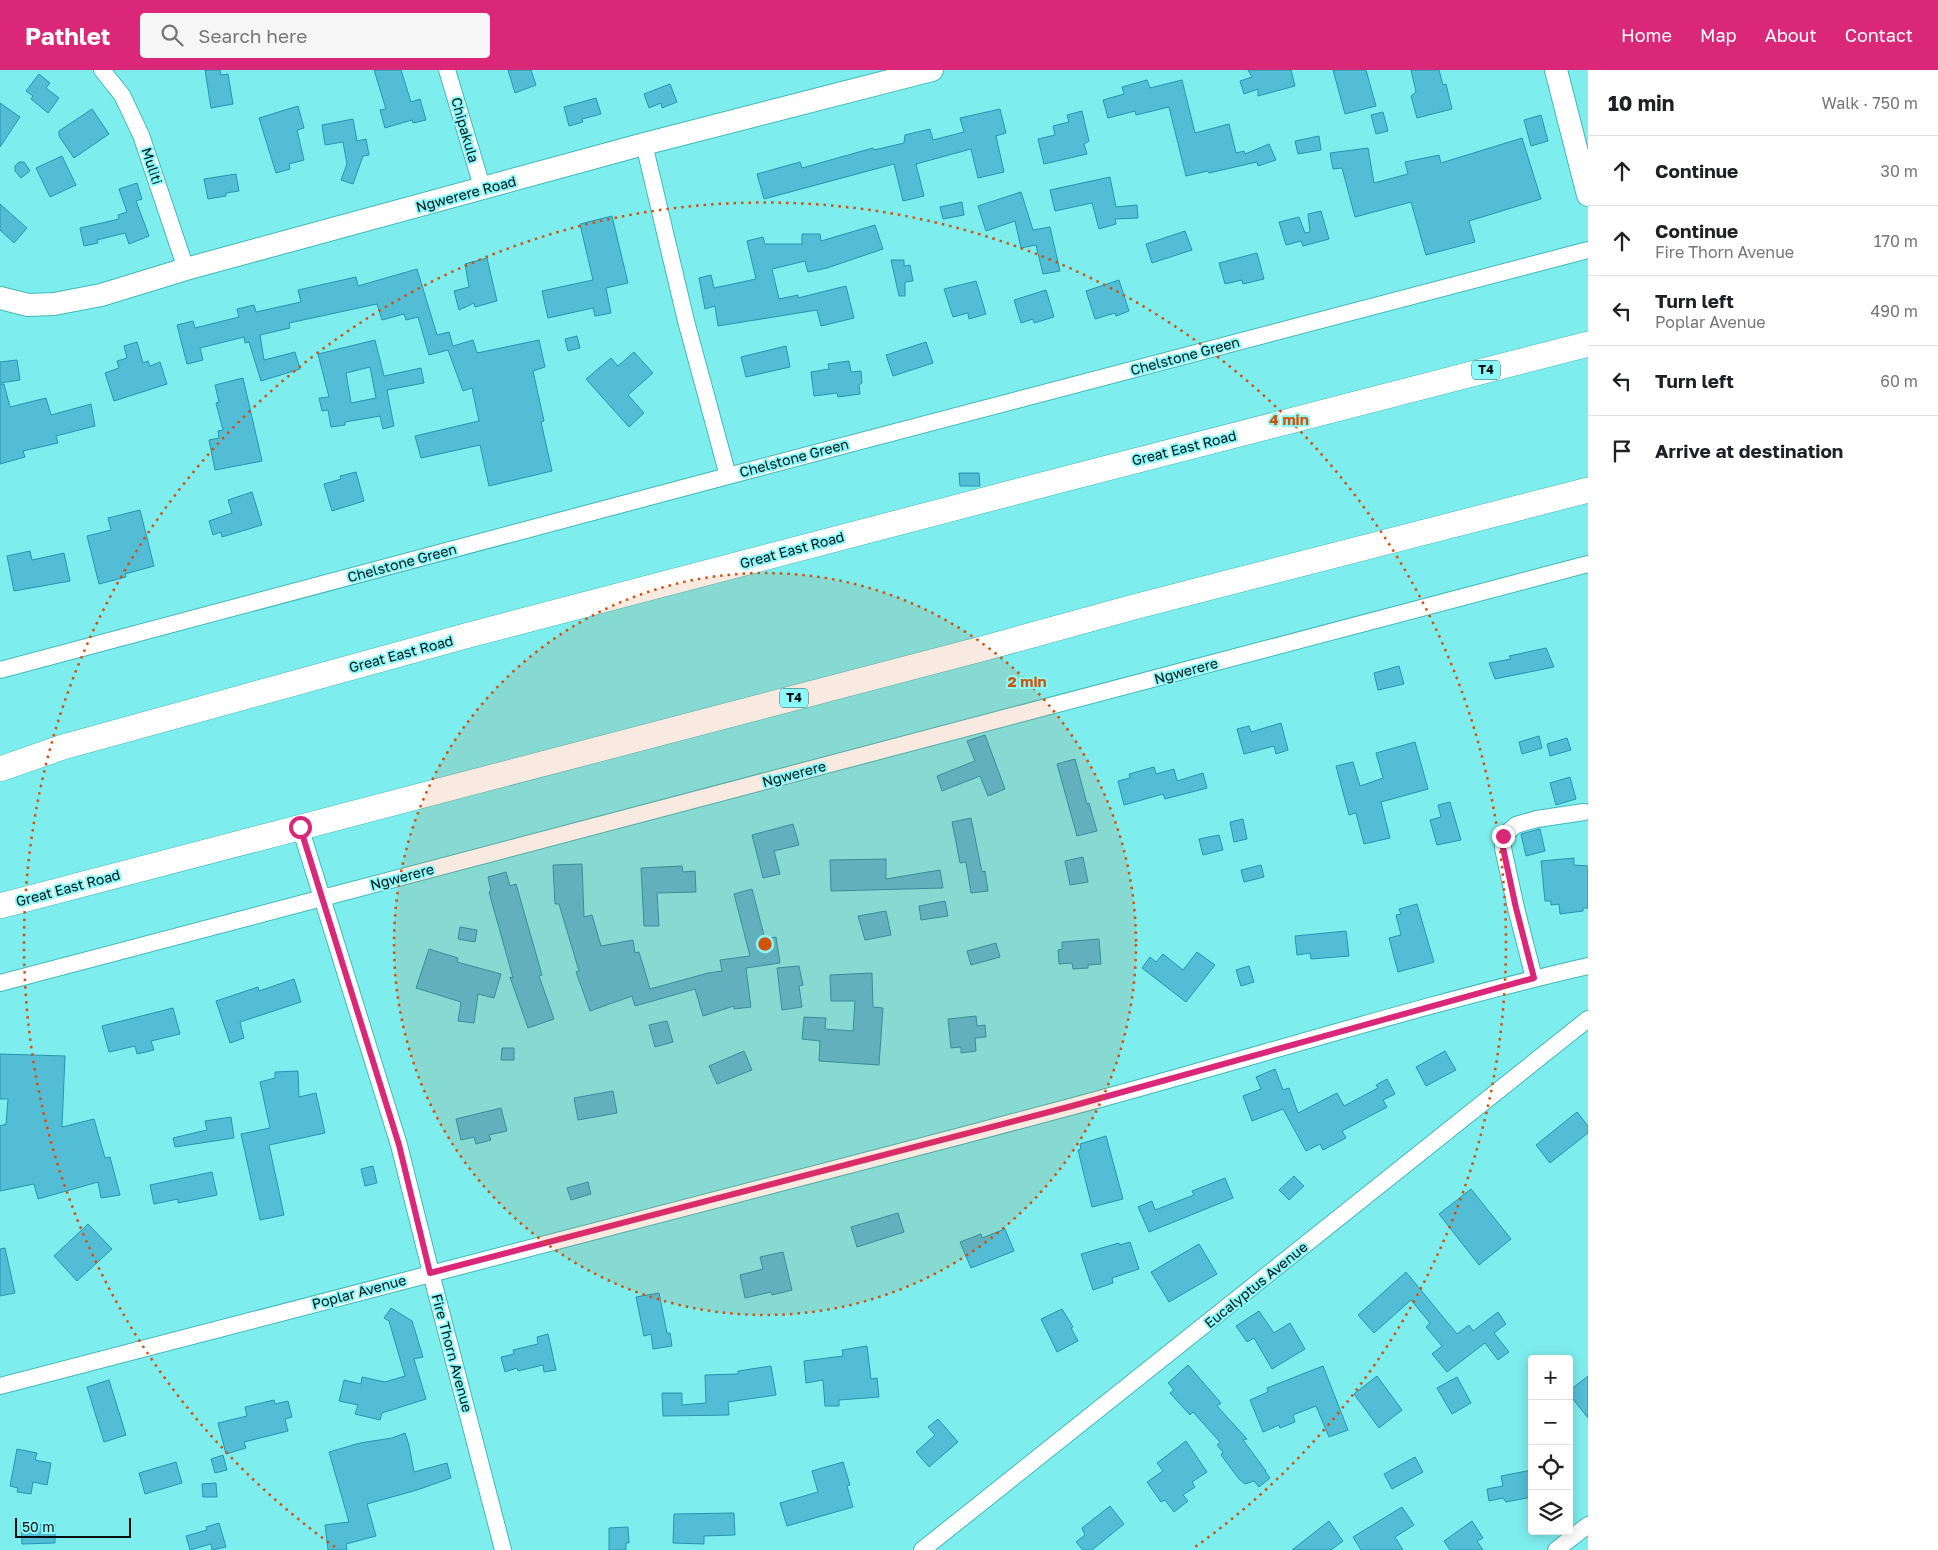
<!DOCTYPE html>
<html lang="en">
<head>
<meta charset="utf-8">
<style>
	:root { --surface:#fff; --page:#f6f6f6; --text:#202124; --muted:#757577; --line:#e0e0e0; --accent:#db2777 }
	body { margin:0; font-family:"Golos Text",sans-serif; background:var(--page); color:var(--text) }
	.controls { position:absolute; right:15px; bottom:15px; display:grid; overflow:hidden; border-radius:5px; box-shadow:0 2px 12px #0003 }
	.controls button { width:45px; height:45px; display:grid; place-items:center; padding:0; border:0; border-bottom:1px solid var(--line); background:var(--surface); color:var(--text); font:25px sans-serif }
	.scale { position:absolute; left:15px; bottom:12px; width:116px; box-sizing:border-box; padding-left:5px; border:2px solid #001011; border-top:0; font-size:14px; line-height:18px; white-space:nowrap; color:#001011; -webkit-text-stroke:4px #8bfafb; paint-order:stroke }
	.stop { position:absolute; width:15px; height:15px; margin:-11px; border:4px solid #db2777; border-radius:50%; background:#fff }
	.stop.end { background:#db2777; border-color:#fff; box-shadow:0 1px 5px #0008 }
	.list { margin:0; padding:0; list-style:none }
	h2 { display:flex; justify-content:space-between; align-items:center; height:65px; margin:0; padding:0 20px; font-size:21px }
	h2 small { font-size:16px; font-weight:400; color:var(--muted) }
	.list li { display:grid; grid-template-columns:32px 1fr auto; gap:15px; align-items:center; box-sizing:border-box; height:70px; padding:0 20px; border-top:1px solid var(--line) }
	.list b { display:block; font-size:19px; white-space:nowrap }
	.list p { margin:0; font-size:16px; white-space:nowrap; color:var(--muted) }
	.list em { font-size:16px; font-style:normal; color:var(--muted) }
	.icon { flex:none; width:28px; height:28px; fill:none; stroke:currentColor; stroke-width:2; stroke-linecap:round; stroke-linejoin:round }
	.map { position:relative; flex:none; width:1588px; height:1480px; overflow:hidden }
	header { display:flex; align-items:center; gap:30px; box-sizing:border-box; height:70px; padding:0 25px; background:var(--accent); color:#fff }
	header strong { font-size:24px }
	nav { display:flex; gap:28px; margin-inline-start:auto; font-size:18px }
	.search { width:350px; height:45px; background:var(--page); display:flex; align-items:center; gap:12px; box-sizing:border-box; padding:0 18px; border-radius:5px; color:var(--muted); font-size:19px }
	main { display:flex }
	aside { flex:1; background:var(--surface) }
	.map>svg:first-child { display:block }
	.building { fill:#54bdd6; stroke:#2396ae; fill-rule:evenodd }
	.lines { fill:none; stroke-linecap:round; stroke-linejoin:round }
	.street-casing { stroke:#43b7b8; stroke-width:18 }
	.secondary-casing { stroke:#43b7b8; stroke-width:24 }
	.primary-casing { stroke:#43b7b8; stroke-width:26 }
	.street { stroke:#fff; stroke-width:16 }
	.secondary { stroke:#fff; stroke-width:22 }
	.primary { stroke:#fff; stroke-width:25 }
	.route { stroke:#db2777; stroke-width:6 }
	.ring { fill:none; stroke:#d1520c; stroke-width:2.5; stroke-dasharray:2.5 5 }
	.labels { text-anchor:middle; stroke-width:4; stroke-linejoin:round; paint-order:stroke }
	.shield { fill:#8bfafb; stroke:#2a5657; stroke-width:1 }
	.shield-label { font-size:12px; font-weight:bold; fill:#001011 }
	.street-label { font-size:14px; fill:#001011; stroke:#8bfafb }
	.centre { fill:#d1520c; stroke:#8bfafb; stroke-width:2.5 }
	.ring-label { font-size:15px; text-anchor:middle; font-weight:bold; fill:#d1520c; stroke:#8bfafb; stroke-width:4; stroke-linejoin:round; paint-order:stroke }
</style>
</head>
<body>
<header>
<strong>Pathlet</strong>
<div class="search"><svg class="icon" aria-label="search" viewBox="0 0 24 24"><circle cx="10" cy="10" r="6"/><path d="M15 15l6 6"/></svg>Search here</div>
<nav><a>Home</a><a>Map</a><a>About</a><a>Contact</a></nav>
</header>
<main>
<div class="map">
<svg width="1588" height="1480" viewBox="0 0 1588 1480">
	<rect width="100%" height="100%" fill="#7eedee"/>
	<!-- building -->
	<path class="building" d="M205,0H220L221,5L228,4L233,34L211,38Z
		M374,0H401L411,32L420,29L426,50L413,53L412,50L385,58L380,40L386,39Z
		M508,0H531L536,15L515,23Z
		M1248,0H1291L1295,16L1258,26V19L1244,24L1240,11L1252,7Z
		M1333,0H1366L1376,36L1345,44Z
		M1411,0H1439L1443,15L1446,14L1452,39L1417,48L1411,26L1416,22Z
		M39,4L50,13L46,18L59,28L48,43L31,29L33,26L26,21Z
		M1147,10L1150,18L1182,10L1195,63L1229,54L1236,83L1244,81L1245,84L1269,74L1276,90L1258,96L1257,92L1209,103L1208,101L1186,106L1169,37L1136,45L1135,41L1108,48L1103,30L1124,24L1122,17Z
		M670,14L677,32L662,38L661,33L649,38L644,24Z
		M596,28L601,44L582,49L583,52L569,56L564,37Z
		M0,33L20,47L0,77Z
		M298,36L304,58L297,60L304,90L289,94L290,99L276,103L259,48Z
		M92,39L109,64L74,88L59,66V61Z
		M1000,39L1006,63L996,66L1004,102L978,108L971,79L916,94L924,126L903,131L894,94L764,129L757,104L800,92L802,98L873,78L874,80L904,73L905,65L930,59L933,70L964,62L960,48Z
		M1082,41L1089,71L1084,74L1087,84L1044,94L1038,69L1055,65L1053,56L1069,52L1067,45Z
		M1383,42L1388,61L1376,64L1371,45Z
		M1541,45L1548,71L1531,76L1524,50Z
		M353,49L357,71L366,69L369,85L363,86L353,114L341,110L347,94L343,72L325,75L322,55Z
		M1319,66L1321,80L1298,84L1295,71Z
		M1522,68L1541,129L1469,151L1475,172L1426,185L1411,132L1355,147L1342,98L1333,99L1330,83L1368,78L1374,113L1408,104L1405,92L1439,85L1441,93Z
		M62,86L76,115L50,127L36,98Z
		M19,92H24L30,101L21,108L15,101V96Z
		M236,104L239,121L226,123V126L208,129L204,109Z
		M1110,107L1116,137L1137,135L1138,148L1115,149L1116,154L1099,159L1092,133L1055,141L1050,120Z
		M137,113L142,129L136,131L149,166L129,174L125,163L97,170L98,173L84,176L80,158L119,149L118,145L127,142L119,119Z
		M1021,122L1033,160L1050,157L1060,201L1043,204L1036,175L1021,178L1015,151L986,161L978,136Z
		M962,132L964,145L943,149L940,137Z
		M0,134L27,158L14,173L0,160Z
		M1321,141L1329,169L1303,176L1301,171L1286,175L1279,152L1299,147L1305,163L1310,162L1308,144Z
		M612,146L628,213L606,218L611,243L595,246L593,238L548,248L542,221L593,210L580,154Z
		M875,155L883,179L827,198L808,202L805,191L772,199L779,229L798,225V228L846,216L854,248L821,256L817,240L718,256L715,236L705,239L699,208L711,205L714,218L756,209L747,171L763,167L765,174H802V164H820L821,171Z
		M1185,161L1192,180L1152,193L1146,174Z
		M1257,183L1264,209L1243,214L1242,210L1225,214L1219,193Z
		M487,188L497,231L475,237L474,233L459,240L454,221L469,217L465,194Z
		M891,190H904V196L910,195L913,211L905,212V226H899Z
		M417,199L437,265L449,262L453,276L473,270L477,283L539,270L545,297L533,301L544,351L541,352L552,401L489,416L480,375L421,388L415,366L479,351L472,318L463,321L448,280L429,285L418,247L406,250L404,244L382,250L377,234L289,253L290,258L260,265L264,290L295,282L300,299L261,311L249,272L245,273L244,267L200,278L203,290L187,294L177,255L193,251L195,258L239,247L237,239L254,235L256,242L301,232L298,220L356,207L358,216Z
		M1119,210L1129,241L1116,246L1115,243L1095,249L1086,221Z
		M976,211L986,244L969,249L968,243L953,247L944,219Z
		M1046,220L1054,247L1034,253L1033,249L1021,253L1014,230Z
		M577,266L580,278L568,281L565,269Z
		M375,270L384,306L421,298L424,313L387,320L394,356L383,359L380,346L345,352V355L331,357L328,340L322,341L319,328L329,327L318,284ZM370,297L376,328L351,333L346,303Z
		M137,272L143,293L148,291L150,296L160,292L167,314L114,331L105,303L119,298L117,291L127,288L124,276Z
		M926,272L933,293L893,306L886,285Z
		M786,276L790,297L746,307L741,287Z
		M634,282L653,303L628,325L644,343L629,357L586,309L611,288L618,296Z
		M17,290L20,310L0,313V292Z
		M849,291L851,302L861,301L862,313L859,315L860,324L838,327L837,323L814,326L811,302L829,299L828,294Z
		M243,308L262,391L215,400L209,370L219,368L218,361L223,360L216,333L219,332L215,315Z
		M0,314H4L10,337L46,328L51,345L91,334L95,356L56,366L58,373L23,381L25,387L0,394Z
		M356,402L364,431L332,441L324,414L341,409L340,406Z
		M959,403H979L980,416H960Z
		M252,422L262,455L222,467L221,462L213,465L209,451L232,443L228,430Z
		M140,440L154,496L125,504L126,507L99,514L87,466L111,460L108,448Z
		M30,481L32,490L64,483L70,511L14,521L7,486Z
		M1546,578L1554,597L1495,609L1489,593L1511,589L1509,586Z
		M1399,596L1404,614L1378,620L1374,603Z
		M1281,653L1288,680L1276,684L1274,676L1244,684L1237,659L1249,656L1251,662Z
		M985,665L1005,719L988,726L980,706L942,721L937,706L975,691L967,671Z
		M1539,666L1542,678L1522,684L1519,672Z
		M1567,668L1571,680L1550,686L1547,674Z
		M1415,672L1428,719L1381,732L1390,768L1364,774L1356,743L1349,745L1336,696L1353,692L1360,716L1383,708L1376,683Z
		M1075,689L1087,734L1089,733L1097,761L1077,766L1057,694Z
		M1154,697L1156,704L1174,699L1177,711L1203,703L1207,718L1165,729L1163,724L1124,735L1118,711L1130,708L1129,704Z
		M1570,707L1576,729L1556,735L1550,713Z
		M1450,732L1461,770L1437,775L1430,750L1441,747L1438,735Z
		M971,748L982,802L985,801L988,821L971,823L966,792L960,793L952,752Z
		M1243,749L1247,769L1234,772L1230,752Z
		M793,754L799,775L774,781L780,804L763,808L752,765Z
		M1540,759L1545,781L1526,786L1521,764Z
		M1219,765L1223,780L1203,785L1199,769Z
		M1083,787L1088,812L1070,815L1065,791Z
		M1574,788V795L1588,796V838H1583V841L1560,844L1559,834L1551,835V831H1545L1541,791Z
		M886,789V809L940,800L943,818L831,821L830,790Z
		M582,794L584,847L592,845L601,876L633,870L635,883L639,882L650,919L708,903L722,901L720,890L750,886L734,824L752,819L765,869L776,867L780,893L746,898L751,937L734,939V936L703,946L695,919L635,936L632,926L590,941L576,902L579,901L559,834H555L553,795Z
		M1261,795L1264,807L1244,812L1241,800Z
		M682,796L683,802L695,801L696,822L657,823L659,856H644L641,798Z
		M506,802L510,816L516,814L542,905L539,906L554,949L528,958L510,907L513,908L489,822L491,821L488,807Z
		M945,831L948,846L921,850L919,836Z
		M1417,834L1434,892L1398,902L1389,868L1401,865L1396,845L1401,844L1399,839Z
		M886,841L891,865L865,870L858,846Z
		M460,857L477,860L475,872L458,869Z
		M1346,861L1349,886L1311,889L1310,883L1297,885L1295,866Z
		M1099,869L1101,894L1088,895V898L1073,899L1072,893L1059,894L1058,880L1062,879V872Z
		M996,873L1000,887L971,895L967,881Z
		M429,879L458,888L457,892L501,904L494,928L478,924L474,953L458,951L461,932L416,918Z
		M1197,882L1215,895L1186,932L1142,898L1150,887L1156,892L1163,884L1183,900Z
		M799,896L803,915L799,916L802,937L782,940L777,898Z
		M1249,896L1254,912L1241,916L1236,900Z
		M872,903L873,937L883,938L879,995L819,991L820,971L802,969L804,947L826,948L825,959L853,961L855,931H831L830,905Z
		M294,909L301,932L240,952L244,968L230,973L216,931L258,917L259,921Z
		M173,938L180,964L151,971L154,980L137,984L135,976L109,982L102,956Z
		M976,946L977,956L985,955L986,967L975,968L976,981L961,983V977L951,978L948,949Z
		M667,951L673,972L655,977L649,955Z
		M502,978H514V990H501Z
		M744,981L752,1000L717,1014L709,996Z
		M1445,981L1456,1000L1426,1016L1416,997Z
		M0,984L65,986L62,1057L94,1049L105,1088L110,1087L120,1125L101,1128L98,1112L38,1129L34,1114L0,1121V1056L6,1054L8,1029H0Z
		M1275,999L1283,1020L1289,1018L1298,1043L1337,1023L1344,1036L1378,1018L1376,1015L1387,1009L1395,1024L1383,1030L1387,1037L1342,1061L1346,1068L1323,1080L1320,1074L1306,1081L1283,1039L1252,1051L1243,1026L1261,1019L1256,1007Z
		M298,1001L299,1027L316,1023L325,1063L269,1075L284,1145L260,1150L241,1064L270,1058L260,1012L275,1008V1002Z
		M613,1021L617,1043L578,1050L574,1028Z
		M501,1038L507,1061L489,1065L491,1070L476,1074L474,1067L461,1070L456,1049Z
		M1577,1042L1588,1056V1063L1550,1093L1536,1075Z
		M231,1047L234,1068L175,1077L173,1068L207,1060L205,1051Z
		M1106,1066L1123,1129L1092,1137L1078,1080L1081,1079L1080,1074Z
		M373,1096L377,1113L365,1116L361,1099Z
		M212,1102L217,1125L178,1133V1129L154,1134L150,1115Z
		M1294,1106L1304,1116L1289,1130L1279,1120Z
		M1225,1108L1233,1128L1149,1162L1138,1137L1152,1131L1155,1140L1194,1125L1192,1121Z
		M588,1112L591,1124L571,1130L567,1118Z
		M1471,1119L1511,1169L1479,1195L1439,1144Z
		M898,1143L904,1162L857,1177L851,1157Z
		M88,1154L112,1179L77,1211L54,1186Z
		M1005,1159L1014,1181L971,1198L960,1172L981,1164L982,1168Z
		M1130,1172L1139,1199L1112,1208L1113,1213L1093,1220L1081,1184L1119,1173L1120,1175Z
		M1199,1174L1217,1204L1169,1232L1151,1202Z
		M5,1178L15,1223L0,1226V1179Z
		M783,1182L792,1220L772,1225L771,1222L745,1228L740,1205L763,1199L760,1187Z
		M1406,1202L1457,1264L1469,1255L1473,1261L1498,1242L1506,1254L1494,1263L1509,1282L1498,1290L1485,1273L1447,1302L1432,1284L1442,1276L1426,1257L1430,1253L1411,1230L1374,1263L1358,1245Z
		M659,1223L667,1263H670L672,1276L653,1279L651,1264L644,1266L636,1227Z
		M391,1238L412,1251L423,1287L414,1289L426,1329L382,1343L380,1350L355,1344L358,1335L339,1331L344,1310L361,1314L362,1307L385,1312L405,1306L389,1251L384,1248Z
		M1062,1239L1073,1257L1071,1258L1078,1271L1057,1282L1041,1249Z
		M1259,1241L1274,1263L1290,1253L1305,1279L1272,1299L1254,1268L1247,1272L1236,1256Z
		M548,1264L556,1300L544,1302L543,1295L518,1301L517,1298L505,1302L501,1287L514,1284L513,1280L538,1274L537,1267Z
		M867,1276L871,1309L877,1308L879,1327L839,1330V1336H825L823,1310L806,1313L804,1291L843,1286L842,1280Z
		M1188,1295L1221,1333L1217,1336L1247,1369L1243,1370L1266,1401H1265L1270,1408L1259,1417L1254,1411L1245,1414L1239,1409L1221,1385L1223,1382L1217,1375L1220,1372L1193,1342L1190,1345L1170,1323L1174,1320L1168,1313Z
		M771,1296L776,1325L728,1332L729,1345L663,1346L662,1323H682V1335L706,1333L705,1305L738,1304V1301Z
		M1323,1296L1348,1360L1329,1367L1316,1336L1293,1345L1295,1352L1280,1358L1279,1355L1263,1362L1250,1330L1268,1322L1267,1318Z
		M1377,1306L1402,1340L1379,1358L1354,1324Z
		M1588,1306V1348L1569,1324V1321Z
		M1457,1307L1471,1333L1452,1344L1437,1318Z
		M109,1310L126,1365L104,1372L87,1317Z
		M274,1330L275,1334L288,1331L292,1347L285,1349L288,1361L244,1372L246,1378L226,1384L218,1353L247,1346L245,1337Z
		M938,1349L958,1372L929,1397L916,1382L935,1365L928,1357Z
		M405,1363L409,1375L414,1402L447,1393L451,1408L417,1420L367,1434L376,1466L346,1474L347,1480H328L325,1455L349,1452L329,1382L360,1373L392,1368Z
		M1186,1371L1207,1402L1192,1412L1195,1417L1183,1425L1188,1431L1174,1442L1165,1430L1161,1432L1147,1412L1163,1401L1157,1393Z
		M17,1379L37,1383L35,1390L51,1393L47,1415L33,1412L31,1424L17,1422L18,1418L10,1416Z
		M223,1385L227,1400L215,1403L211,1389Z
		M1415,1387L1423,1402L1392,1419L1384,1404Z
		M176,1392L182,1413L145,1424L139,1403Z
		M843,1392L850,1415L847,1416L853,1437L787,1456L780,1433L818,1422L812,1401Z
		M1532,1400V1427L1506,1432L1503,1428L1489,1431L1487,1419L1503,1416L1501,1406Z
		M216,1413L217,1427H203L202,1414Z
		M1110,1436L1124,1454L1092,1480H1083L1076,1472L1085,1465L1082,1458Z
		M1402,1437L1414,1455L1395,1467L1403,1480H1361L1353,1467Z
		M734,1443L735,1465L704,1466V1474L673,1473L674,1444Z
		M1329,1451L1343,1471L1331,1480H1292Z
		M1472,1451L1483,1468L1477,1471L1483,1480H1450L1444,1471Z
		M219,1453L226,1477L212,1480L211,1474L190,1480L186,1466L207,1460L206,1457Z
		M55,1454V1473L22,1474L21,1455Z
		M628,1457L629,1473H626V1480H609V1458Z"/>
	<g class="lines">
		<defs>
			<path id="street" d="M102,0L122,25L141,65L186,199
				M447,0L483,120
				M644,74L686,251L728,406
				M0,600L728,406L1588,180
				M300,757L399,1075L431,1203L503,1480
				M1534,908L1516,838L1503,778V766L1516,755L1537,749L1584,742
				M0,913L1588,494
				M0,1316C357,1223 714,1132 1070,1037C1243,991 1414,936 1588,896
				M922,1480L1588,949
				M1556,1480L1588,1455"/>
			<path id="secondary" d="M1556,0L1588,125
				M0,228L28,235L54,234L101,225L186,199L644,74L932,0"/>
			<path id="primary" d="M0,699L63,677L469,565L1061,410L1588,274
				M0,836L985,578L1130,538L1588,420"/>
		</defs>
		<!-- street casing -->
		<use href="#street" class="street-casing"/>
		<!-- secondary casing -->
		<use href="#secondary" class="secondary-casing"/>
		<!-- primary casing -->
		<use href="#primary" class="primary-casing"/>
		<!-- street -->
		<use href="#street" class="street"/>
		<!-- secondary -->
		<use href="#secondary" class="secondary"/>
		<!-- primary -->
		<use href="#primary" class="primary"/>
	</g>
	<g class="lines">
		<!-- route -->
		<path class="route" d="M300,757L399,1075L430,1203L1072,1036L1534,908L1516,838L1503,778V766"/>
	</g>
	<!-- distance rings -->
	<circle cx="765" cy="874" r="371" fill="#d1520c" fill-opacity=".12"/>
	<g class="ring">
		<circle cx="765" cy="874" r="371"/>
		<path d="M335 1477A741 741 0 1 1 1195 1477"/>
	</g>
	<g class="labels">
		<!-- shield labels -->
		<g class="shield">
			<rect x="1472" y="290.5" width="28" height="19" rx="4"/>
			<rect x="780" y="618.5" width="28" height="19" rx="4"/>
		</g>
		<g class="shield-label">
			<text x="1486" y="304">T4</text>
			<text x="794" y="632">T4</text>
		</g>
		<!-- street labels -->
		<g class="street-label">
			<text transform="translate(465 60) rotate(74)" y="5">Chipakula</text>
			<text transform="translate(152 96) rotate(72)" y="5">Muliti</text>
			<text transform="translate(466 124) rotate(-15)" y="5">Ngwerere Road</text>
			<text transform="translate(1185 286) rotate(-15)" y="5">Chelstone Green</text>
			<text transform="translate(1184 378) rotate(-14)" y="5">Great East Road</text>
			<text transform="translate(794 388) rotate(-15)" y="5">Chelstone Green</text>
			<text transform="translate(792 480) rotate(-15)" y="5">Great East Road</text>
			<text transform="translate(402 493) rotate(-15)" y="5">Chelstone Green</text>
			<text transform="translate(401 584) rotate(-15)" y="5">Great East Road</text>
			<text transform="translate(1186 601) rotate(-15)" y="5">Ngwerere</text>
			<text transform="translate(794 704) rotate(-15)" y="5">Ngwerere</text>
			<text transform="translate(402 807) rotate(-15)" y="5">Ngwerere</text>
			<text transform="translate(68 818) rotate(-15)" y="5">Great East Road</text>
			<text transform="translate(1256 1215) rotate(-39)" y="5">Eucalyptus Avenue</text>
			<text transform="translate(359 1222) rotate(-15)" y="5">Poplar Avenue</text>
			<text transform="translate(452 1283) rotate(75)" y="5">Fire Thorn Avenue</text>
		</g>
	</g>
	<circle cx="765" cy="874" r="8" class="centre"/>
	<g class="ring-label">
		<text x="1289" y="355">4 min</text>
		<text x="1027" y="617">2 min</text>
	</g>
</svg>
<div class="controls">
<button>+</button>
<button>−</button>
<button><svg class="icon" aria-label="locate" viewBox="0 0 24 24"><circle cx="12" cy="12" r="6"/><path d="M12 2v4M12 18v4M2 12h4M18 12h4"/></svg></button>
<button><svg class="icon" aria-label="layers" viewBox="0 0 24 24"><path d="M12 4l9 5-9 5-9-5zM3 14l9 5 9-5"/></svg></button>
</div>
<div class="scale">50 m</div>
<div class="stop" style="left:300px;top:757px"></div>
<div class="stop end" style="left:1503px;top:766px"></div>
</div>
<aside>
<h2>10 min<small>Walk · 750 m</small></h2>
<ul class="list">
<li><svg class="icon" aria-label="ahead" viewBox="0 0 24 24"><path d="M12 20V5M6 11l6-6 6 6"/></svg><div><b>Continue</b></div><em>30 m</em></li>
<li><svg class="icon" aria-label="ahead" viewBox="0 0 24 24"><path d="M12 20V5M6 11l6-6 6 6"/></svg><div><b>Continue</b><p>Fire Thorn Avenue</p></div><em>170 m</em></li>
<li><svg class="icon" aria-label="left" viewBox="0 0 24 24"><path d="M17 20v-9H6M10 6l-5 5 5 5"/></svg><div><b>Turn left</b><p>Poplar Avenue</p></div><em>490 m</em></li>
<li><svg class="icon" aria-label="left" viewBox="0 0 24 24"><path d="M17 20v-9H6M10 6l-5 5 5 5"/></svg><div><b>Turn left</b></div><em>60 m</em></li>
<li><svg class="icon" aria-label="arrive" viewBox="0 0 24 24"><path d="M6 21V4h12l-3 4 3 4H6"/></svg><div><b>Arrive at destination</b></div></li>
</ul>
</aside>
</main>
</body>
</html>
